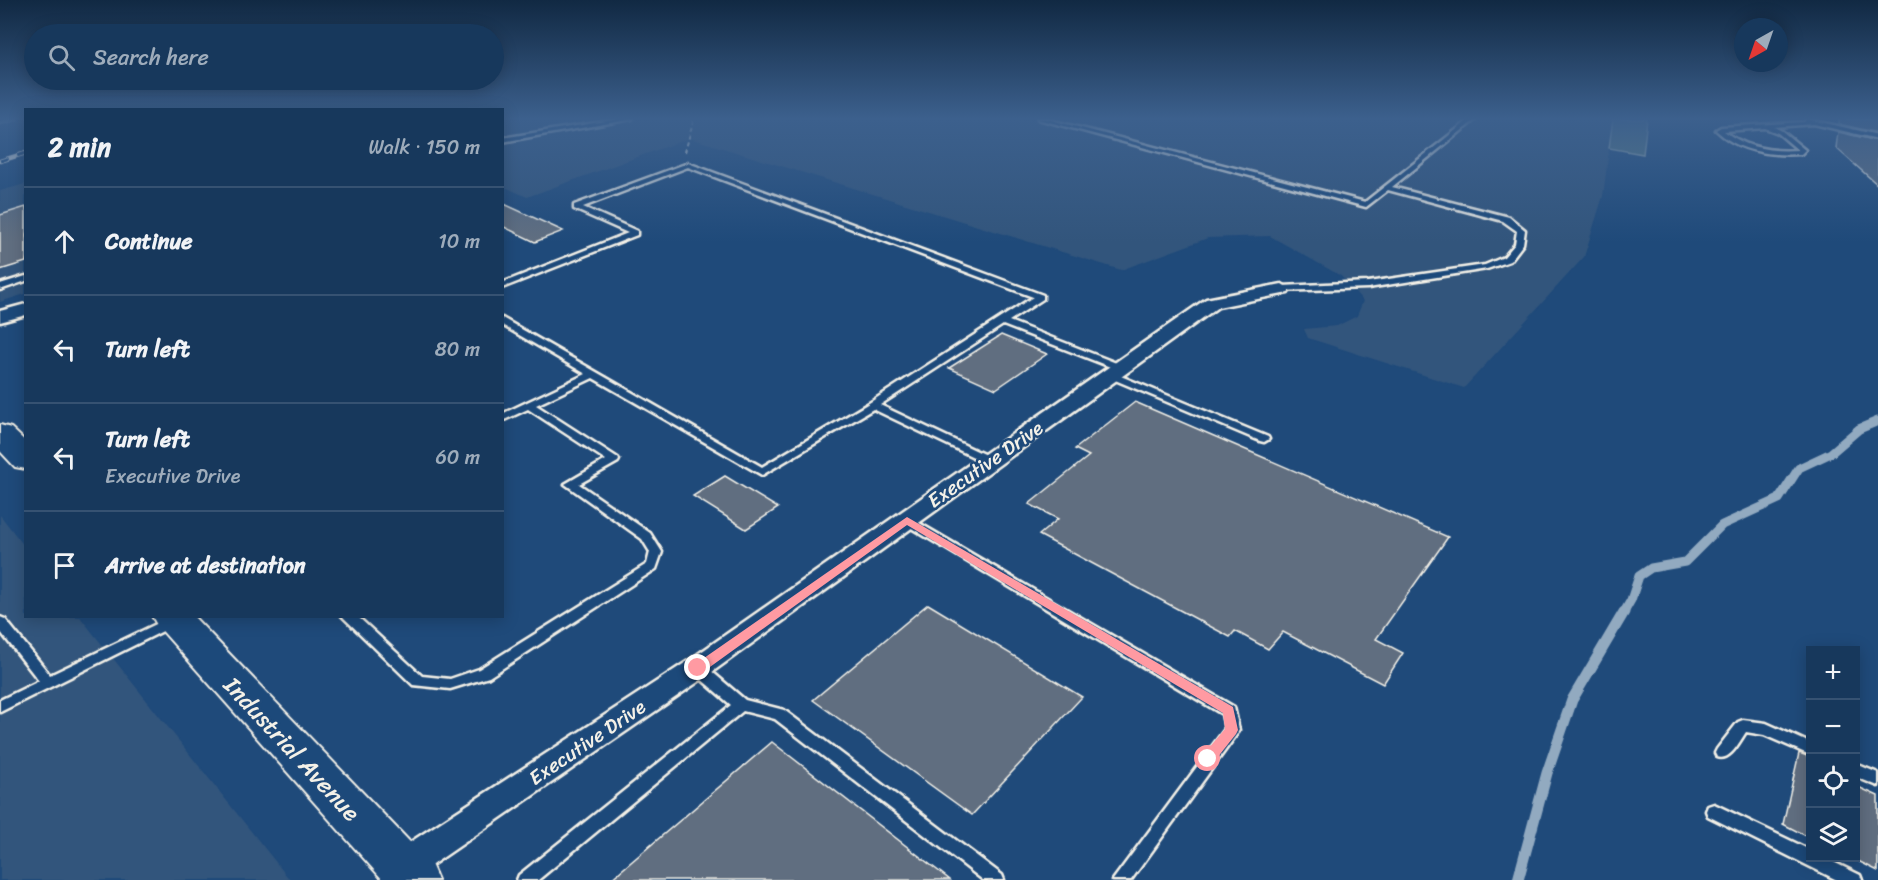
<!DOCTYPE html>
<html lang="en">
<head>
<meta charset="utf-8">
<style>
	:root { --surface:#17385c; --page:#244365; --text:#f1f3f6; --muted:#9eacbb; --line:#365272 }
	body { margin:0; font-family:Sriracha,sans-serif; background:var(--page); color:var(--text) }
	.controls { position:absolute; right:18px; bottom:18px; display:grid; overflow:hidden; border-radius:0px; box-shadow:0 3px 15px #0003 }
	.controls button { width:54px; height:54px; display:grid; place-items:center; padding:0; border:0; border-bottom:2px solid var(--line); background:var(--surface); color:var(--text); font:30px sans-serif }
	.compass { position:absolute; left:1734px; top:18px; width:54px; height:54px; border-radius:50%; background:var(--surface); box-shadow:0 3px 15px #0003; rotate:220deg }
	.stop { position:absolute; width:18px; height:18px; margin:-14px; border:4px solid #ff9aa2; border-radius:50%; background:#fff }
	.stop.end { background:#ff9aa2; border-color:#fff; box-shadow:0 2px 6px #0008 }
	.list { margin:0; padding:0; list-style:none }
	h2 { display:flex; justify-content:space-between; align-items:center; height:78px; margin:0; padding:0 24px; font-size:26px }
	h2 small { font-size:20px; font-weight:400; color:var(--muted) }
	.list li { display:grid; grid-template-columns:39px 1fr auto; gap:18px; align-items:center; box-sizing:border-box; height:108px; padding:0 24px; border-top:2px solid var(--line) }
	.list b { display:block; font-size:22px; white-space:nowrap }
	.list p { margin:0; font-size:20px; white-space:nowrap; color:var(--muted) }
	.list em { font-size:20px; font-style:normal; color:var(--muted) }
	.icon { flex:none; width:33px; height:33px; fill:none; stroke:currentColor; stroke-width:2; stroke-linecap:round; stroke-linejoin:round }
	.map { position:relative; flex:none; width:1878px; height:880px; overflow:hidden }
	.search { position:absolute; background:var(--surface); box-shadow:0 3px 15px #0003; left:24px; top:24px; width:480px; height:66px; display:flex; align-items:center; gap:15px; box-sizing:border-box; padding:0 21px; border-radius:33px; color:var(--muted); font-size:22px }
	.panel { position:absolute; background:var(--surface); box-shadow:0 3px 15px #0003; left:24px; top:108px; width:480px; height:510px; border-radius:0px }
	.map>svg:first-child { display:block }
	.built { fill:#32557c }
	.green { fill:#5b7d81; stroke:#a8b7b4; stroke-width:1.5 }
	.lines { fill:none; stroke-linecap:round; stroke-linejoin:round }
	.stream-far2 { stroke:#92aac0; stroke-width:5 }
	.stream-far1 { stroke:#92aac0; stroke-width:9 }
	.stream { stroke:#92aac0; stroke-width:11 }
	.building { fill:#606e80; stroke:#f4f1e8; stroke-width:1.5 }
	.lane-casing { stroke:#f4f1e8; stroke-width:5 }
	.street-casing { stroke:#f4f1e8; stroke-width:5 }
	.secondary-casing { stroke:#f4f1e8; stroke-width:4 }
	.path { stroke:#f4f1e8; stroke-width:2; stroke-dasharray:4 3; stroke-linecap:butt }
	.lane { fill:#1f4a7a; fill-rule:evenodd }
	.street { fill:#1f4a7a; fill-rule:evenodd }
	.secondary { fill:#1f4a7a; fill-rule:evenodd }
	.rail-casing { stroke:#f4f1e8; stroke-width:4.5 }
	.rail { stroke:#1f4a7a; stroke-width:3; stroke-dasharray:9; stroke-linecap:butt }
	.route { fill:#ff9aa2 }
	.labels { text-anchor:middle; stroke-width:5; stroke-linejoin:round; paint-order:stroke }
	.street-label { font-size:20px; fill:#f4f1e8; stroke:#1f4a7a }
	.near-street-label { font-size:24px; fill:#f4f1e8; stroke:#1f4a7a }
</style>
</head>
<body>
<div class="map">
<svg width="1878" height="880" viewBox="0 0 1878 880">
	<rect width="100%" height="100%" fill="#1f4a7a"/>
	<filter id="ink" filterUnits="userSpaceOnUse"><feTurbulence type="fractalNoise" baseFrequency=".0167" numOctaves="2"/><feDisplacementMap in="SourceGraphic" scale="12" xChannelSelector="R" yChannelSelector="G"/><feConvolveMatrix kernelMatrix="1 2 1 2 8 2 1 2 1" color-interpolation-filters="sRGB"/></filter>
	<g filter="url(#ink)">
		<!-- built -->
		<path class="built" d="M506,119H1613L1603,196L1584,257L1464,388L1308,338L1304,329L1337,326L1357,316L1363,301L1341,276L1270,236L1208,238L1121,270L690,138L527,197L503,186L502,120Z
			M25,184V294L0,302V191Z
			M0,515L25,547L26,616L80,617L290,880H0Z"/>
		<!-- green -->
		<path class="green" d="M1613,119H1647L1643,154L1609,148Z"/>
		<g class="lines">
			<!-- stream-far2 -->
			<path class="stream-far2" d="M0,123L16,119"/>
			<!-- stream-far1 -->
			<path class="stream-far1" d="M1623,614L1631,600L1639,576L1651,568L1685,562L1722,525L1779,499L1799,468L1831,453L1859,429L1878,421"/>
			<!-- stream -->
			<path class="stream" d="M1518,880L1547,773L1572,700L1624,612"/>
		</g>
		<!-- building -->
		<path class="building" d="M1839,119H1878V133L1839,124Z
			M1838,132L1878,141V185L1836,148Z
			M502,203L563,231L535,242L502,226Z
			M26,207V262L0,270V215Z
			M1001,335L1047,354L996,389L949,368Z
			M1135,402L1448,537L1376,639L1403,653L1383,684L1283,632L1268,649L1235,631L1230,637L1039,535L1058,519L1029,504L1089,456L1075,449Z
			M725,476L778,508L746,529L693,496Z
			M928,604L1082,697L972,815L813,700Z
			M772,742L950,880H610Z
			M1799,753L1810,757V838L1783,824Z
			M1856,786L1878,796V871L1856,860Z"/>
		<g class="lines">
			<defs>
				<path id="lane" d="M619,119H632L502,142V138Z
					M1038,119H1047L1365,202L1470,119H1476L1392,187L1509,217L1525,230L1523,244L1510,261L1487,269L1368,288L1279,291L1278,289L1282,286L1368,282L1485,265L1504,257L1515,244L1517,231L1503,221L1388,190L1366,207Z
					M1807,119L1878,135V139L1814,124L1774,127L1782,131L1805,150L1801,154C1771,156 1739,152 1716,130L1721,127L1804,122ZM1765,128L1778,133L1798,150C1771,152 1746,148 1724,131Z
					M688,163L1043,295V299L1009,321L1124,366L1126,368L1121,371L1118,370L1003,325L880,405L994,459L995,461L994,463H986L873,409L762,475L593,378L536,405L618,458L619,460L618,462L579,484L650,533L662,552L656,569L489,677L450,689L413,685L342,616H357L422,676L450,679L479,669L647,564L650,552L642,539L565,484L606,460L528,409L502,421V414L586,374L502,325V318L762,467L869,403L1033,297L688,167L583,207L637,231V235L502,288V283L628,233L574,209V205Z
					M26,276V281L0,290V284Z
					M1111,372L1268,437L1269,439L1264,442L1260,441L1108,377L1106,375L1108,373Z
					M907,516L1234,707L1239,730L1237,734L1131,880H1113L1225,729L1222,714L903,523L901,520L903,517Z
					M173,616L177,618L179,621L177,624L0,712V700L39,681L0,631V617L5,619L50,675Z
					M698,663L703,664L745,700L784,710L1002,875L1004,880H983L775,719L743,711L538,880H517L519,875L731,705L693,672L691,668L693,664Z
					M1743,720L1766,723L1810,743V755L1764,735L1746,732C1739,742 1730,762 1717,757L1715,753L1717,749L1738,722Z
					M1856,764L1878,773V786L1856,777Z
					M1714,804L1810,850V858H1825L1860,875L1862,880H1837L1708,816L1706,811L1708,806Z"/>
				<path id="street" d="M1282,284L1290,289L1288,293L1218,307L708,675L413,878L407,880L389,878L385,867L389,856L688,661L1206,299Z
					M26,304V315L0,322V311Z"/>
				<path id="secondary" d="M0,425L11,428L26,442V469L15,467L0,451Z
					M152,616H193L431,864L438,880H383L157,625Z"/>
			</defs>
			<!-- lane casing -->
			<use href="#lane" class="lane-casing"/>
			<!-- street casing -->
			<use href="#street" class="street-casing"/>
			<!-- secondary casing -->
			<use href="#secondary" class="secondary-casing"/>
			<!-- path -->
			<path class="path" d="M685,152L694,119"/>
			<!-- lane -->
			<use href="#lane" class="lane"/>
			<!-- street -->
			<use href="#street" class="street"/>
			<!-- secondary -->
			<use href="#secondary" class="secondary"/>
			<defs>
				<path id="rail" d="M0,161L26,153"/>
			</defs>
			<!-- rail casing -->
			<use href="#rail" class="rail-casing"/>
			<!-- rail -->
			<use href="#rail" class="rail"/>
		</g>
	</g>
	<!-- sky -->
	<linearGradient id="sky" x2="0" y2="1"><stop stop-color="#112943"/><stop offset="0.49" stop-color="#3c608d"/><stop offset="1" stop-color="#3c608d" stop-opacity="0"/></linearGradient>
	<rect width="1878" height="242" fill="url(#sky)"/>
	<!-- route -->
	<path class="route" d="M907,517L1233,707L1238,730L1236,734L1213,763H1203L1201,759L1203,755L1225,729L1223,713L907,525L703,672H694L692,668L694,665Z"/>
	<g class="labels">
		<!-- street labels -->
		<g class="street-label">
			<text transform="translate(985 464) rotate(-35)" y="7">Executive Drive</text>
			<text transform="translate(587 742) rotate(-34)" y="7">Executive Drive</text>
		</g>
		<!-- near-street labels -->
		<g class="near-street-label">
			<text transform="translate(292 749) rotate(47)" y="8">Industrial Avenue</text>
		</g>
	</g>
</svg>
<div class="controls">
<button>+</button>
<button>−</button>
<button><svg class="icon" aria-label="locate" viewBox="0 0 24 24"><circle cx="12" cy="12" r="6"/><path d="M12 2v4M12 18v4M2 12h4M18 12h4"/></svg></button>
<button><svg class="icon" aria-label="layers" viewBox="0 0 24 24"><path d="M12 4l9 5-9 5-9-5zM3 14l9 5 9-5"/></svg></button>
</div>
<svg class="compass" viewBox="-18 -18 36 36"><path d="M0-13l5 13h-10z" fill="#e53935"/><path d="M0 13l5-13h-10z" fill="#9eacbb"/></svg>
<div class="stop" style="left:1208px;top:759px"></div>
<div class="stop end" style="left:698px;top:668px"></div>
<div class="search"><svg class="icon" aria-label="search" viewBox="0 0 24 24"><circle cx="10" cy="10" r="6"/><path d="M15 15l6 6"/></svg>Search here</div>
<section class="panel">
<h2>2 min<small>Walk · 150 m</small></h2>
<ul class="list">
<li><svg class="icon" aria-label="ahead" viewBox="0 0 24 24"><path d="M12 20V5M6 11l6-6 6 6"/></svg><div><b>Continue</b></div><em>10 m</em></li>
<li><svg class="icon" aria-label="left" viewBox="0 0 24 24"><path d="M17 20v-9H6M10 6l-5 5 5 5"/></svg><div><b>Turn left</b></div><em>80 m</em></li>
<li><svg class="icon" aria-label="left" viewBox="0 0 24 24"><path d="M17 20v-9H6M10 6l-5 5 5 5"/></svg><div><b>Turn left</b><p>Executive Drive</p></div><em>60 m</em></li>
<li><svg class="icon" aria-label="arrive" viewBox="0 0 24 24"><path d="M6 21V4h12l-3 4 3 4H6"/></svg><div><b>Arrive at destination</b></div></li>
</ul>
</section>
</div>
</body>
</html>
